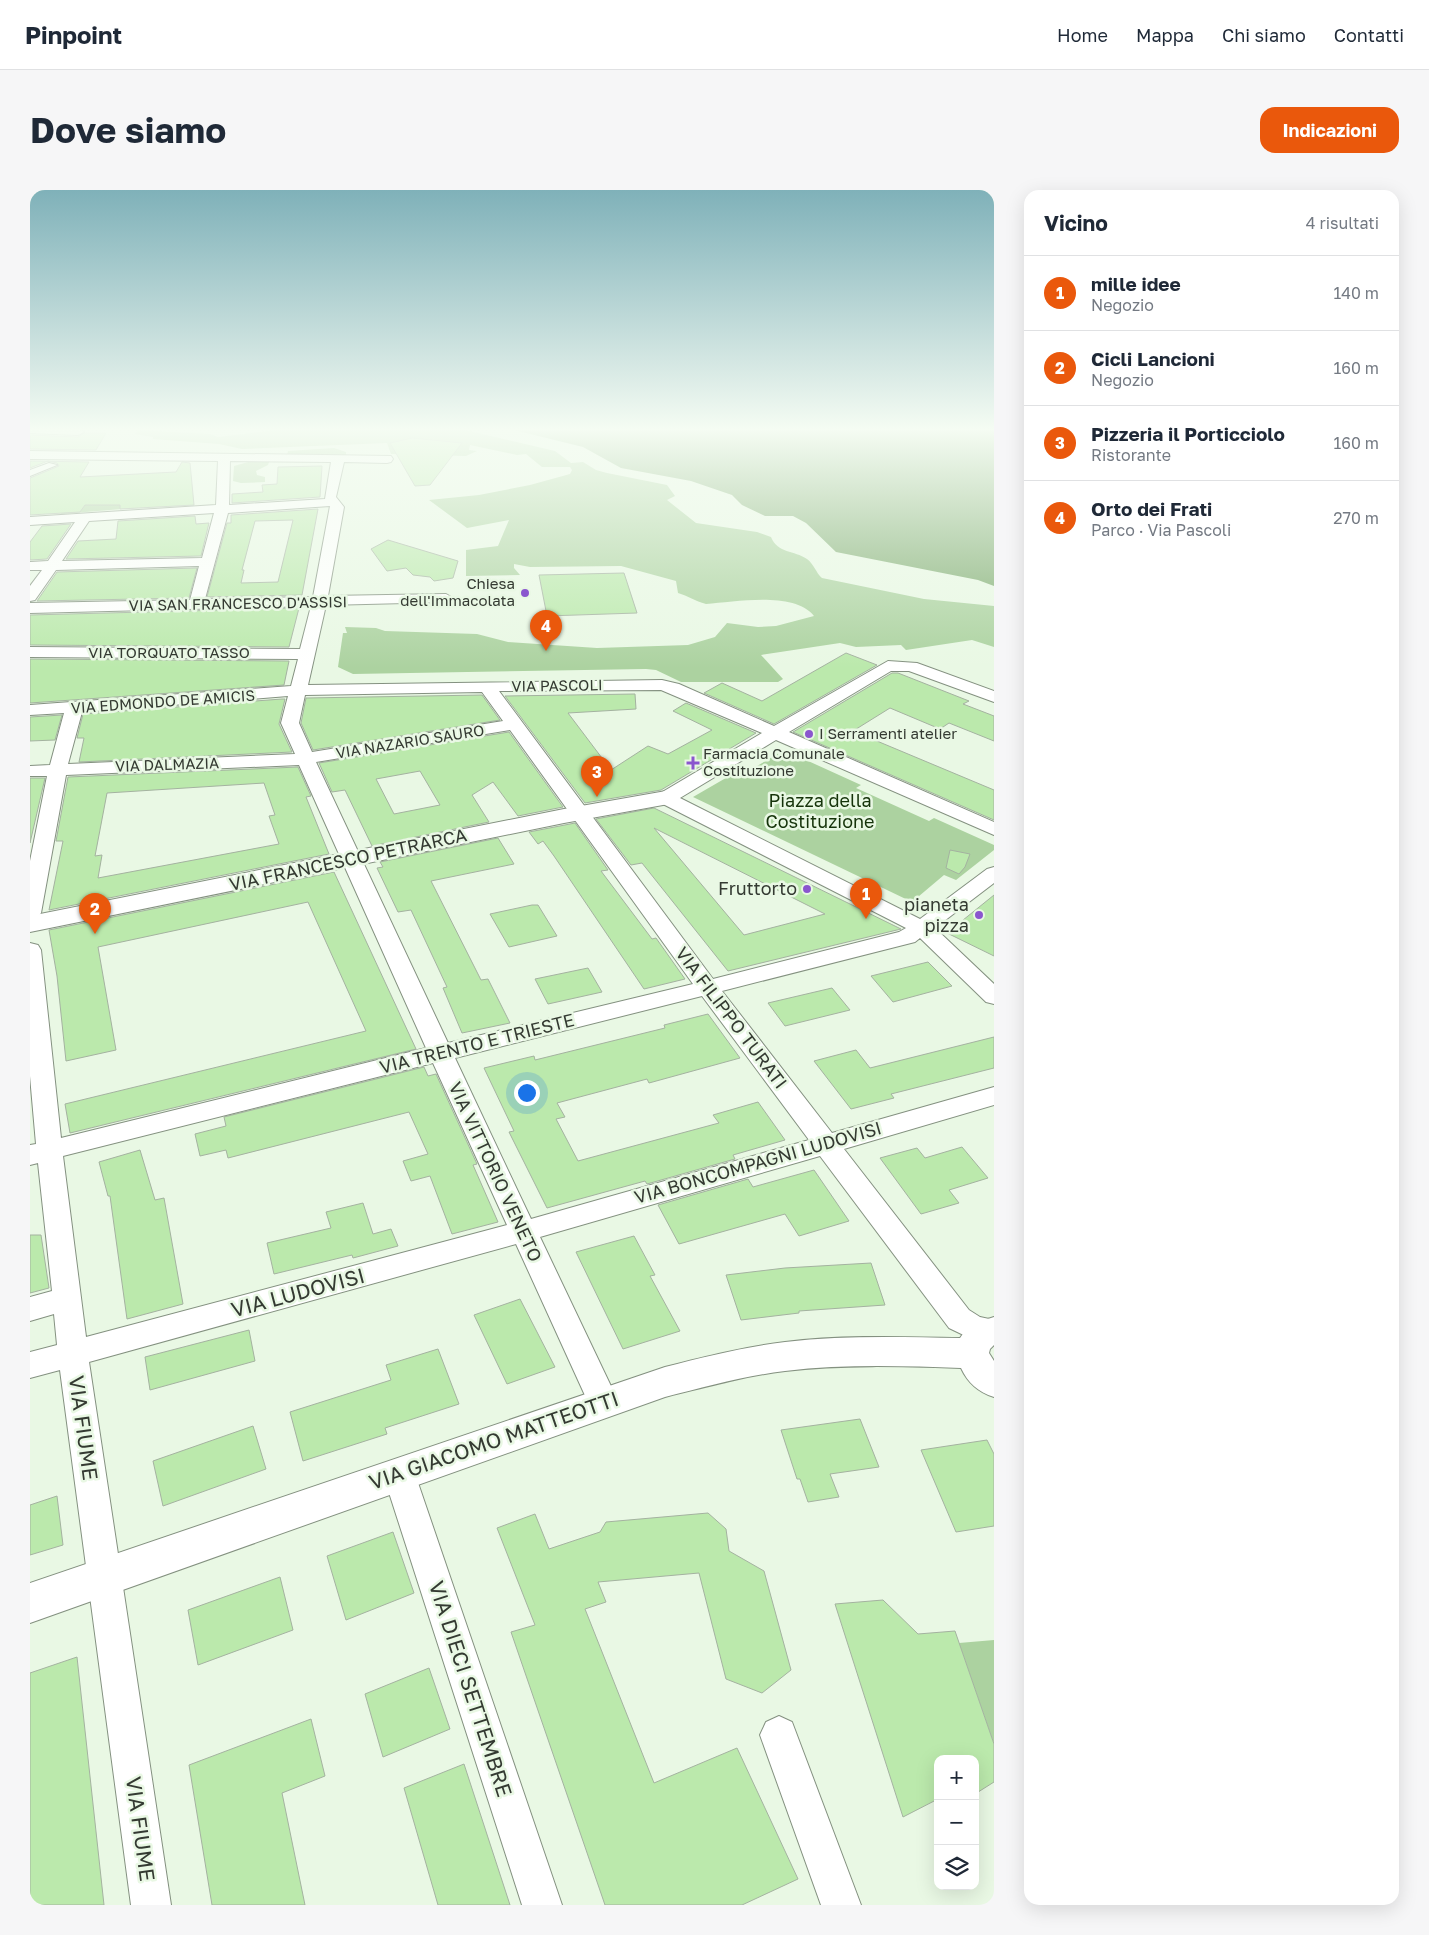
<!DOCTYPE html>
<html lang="it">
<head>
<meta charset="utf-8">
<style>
	:root { --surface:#fff; --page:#f6f6f7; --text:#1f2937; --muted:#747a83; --line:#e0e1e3; --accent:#ea580c }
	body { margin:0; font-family:"Golos Text",sans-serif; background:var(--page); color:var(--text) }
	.controls { position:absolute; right:15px; bottom:15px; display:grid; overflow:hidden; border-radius:10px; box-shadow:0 5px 20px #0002 }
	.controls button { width:45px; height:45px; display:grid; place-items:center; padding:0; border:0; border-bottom:1px solid var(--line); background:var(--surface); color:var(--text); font:25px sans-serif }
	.you { position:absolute; left:496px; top:902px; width:18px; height:18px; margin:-12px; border:4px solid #fff; border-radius:50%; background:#1a73e8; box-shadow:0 0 0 8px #1a73e833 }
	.badge { display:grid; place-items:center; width:32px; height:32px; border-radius:50%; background:var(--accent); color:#fff; font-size:16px; font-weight:700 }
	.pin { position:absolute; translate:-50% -41px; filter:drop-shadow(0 1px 2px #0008) }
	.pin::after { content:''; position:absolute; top:26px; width:18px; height:15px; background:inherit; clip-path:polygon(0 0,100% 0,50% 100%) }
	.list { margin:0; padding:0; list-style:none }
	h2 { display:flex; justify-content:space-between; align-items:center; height:65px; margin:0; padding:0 20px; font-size:21px }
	h2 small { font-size:16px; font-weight:400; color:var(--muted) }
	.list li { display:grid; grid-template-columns:32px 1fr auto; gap:15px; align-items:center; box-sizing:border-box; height:75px; padding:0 20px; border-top:1px solid var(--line) }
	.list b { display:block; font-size:19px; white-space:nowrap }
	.list p { margin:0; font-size:16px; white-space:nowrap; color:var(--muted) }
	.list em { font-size:16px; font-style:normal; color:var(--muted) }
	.icon { flex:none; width:28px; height:28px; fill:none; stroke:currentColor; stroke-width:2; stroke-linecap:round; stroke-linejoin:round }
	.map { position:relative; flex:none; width:964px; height:1715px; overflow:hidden; border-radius:15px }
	header { display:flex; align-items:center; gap:30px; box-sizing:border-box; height:70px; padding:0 25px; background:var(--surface); border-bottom:1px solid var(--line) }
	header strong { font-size:24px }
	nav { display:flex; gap:28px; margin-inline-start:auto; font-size:18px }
	.intro { display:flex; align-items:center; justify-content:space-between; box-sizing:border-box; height:120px; padding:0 30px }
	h1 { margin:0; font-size:35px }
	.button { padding:12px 22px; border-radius:15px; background:var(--accent); color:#fff; font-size:18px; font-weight:700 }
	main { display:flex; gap:30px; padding:0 30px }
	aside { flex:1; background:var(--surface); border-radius:15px; box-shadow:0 5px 20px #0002 }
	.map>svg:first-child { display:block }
	.green { fill:#acd2a0 }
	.water { fill:#81ad73 }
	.building { fill:#bbe9ac; stroke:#a4b2a0; fill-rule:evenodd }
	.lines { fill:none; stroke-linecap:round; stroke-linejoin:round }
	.pedestrian-casing { stroke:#849180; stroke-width:2 }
	.minor-casing { stroke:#849180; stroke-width:2 }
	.tertiary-casing { stroke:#849180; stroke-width:2 }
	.pedestrian { fill:#fff; fill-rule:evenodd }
	.minor { fill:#fff; fill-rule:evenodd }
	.tertiary { fill:#fff; fill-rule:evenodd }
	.poi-dot { fill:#8a56ce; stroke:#e9f8e4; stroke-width:2 }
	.labels { text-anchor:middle; stroke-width:5; stroke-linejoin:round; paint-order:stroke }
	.far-poi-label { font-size:15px; fill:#343a32; stroke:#e9f8e4; text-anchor:start }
	.far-street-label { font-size:15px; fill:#343a32; stroke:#e9f8e4 }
	.park-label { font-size:18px; fill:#15330a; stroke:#e9f8e4 }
	.street-label { font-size:18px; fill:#343a32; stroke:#e9f8e4 }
	.poi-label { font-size:18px; fill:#343a32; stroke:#e9f8e4; text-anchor:end }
	.near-street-label { font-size:21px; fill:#343a32; stroke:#e9f8e4 }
</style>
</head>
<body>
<header>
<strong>Pinpoint</strong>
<nav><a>Home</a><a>Mappa</a><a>Chi siamo</a><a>Contatti</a></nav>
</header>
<div class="intro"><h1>Dove siamo</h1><a class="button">Indicazioni</a></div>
<main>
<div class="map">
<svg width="964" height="1715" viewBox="0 0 964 1715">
	<rect width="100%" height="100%" fill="#e9f8e4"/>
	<!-- green -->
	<path class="green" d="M262,238H427L525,261L541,273L553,272L566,280L577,283L637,295L645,306L637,310L666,333L727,342L741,347C748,364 764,360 777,369C784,374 786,383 792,388L894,409L964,416V457L942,450L876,460L871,455L826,457L810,453L731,465L753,489L748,492H651L626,480L616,479L323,484L308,477L313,443H317L315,437L346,438L355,441L447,444L478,452L567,458L658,455L685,447L697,433L728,437L746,436L784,426C764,401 706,412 676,414C665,411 658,406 648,403L646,391L591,376L500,377L484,374V378L490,385L436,386V360L468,356L479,330L437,338L399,310L449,305L500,295L540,284L542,280L540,277H512L496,264L487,265L440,255L439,260L447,261L436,266L361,264L357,253L212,259L189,254L123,249V247L105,244L109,240L180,244L188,247Z
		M304,258L316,262V265H257L258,261Z
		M218,272H239L238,275L226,281L227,285L235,287V292L211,293L203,291L204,276Z
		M41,315H141L31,324L33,318Z
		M754,560L831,595L826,598L899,631L904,628L964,655V660L926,690L914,685L882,712L663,607L701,585L707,588Z
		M964,1450V1554L929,1453Z"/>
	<!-- water -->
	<path class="water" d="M476,238H964V396L948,390L806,362L776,333L763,326H735L712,315L702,305L661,291L591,278L553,257Z"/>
	<!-- building -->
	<path class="building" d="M55,243H76L66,260L0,259V245L48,247Z
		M382,248L432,253L400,295L385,296L360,253Z
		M0,271L59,272L50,287L146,282L152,272L160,273L164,315L90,319V315H55L50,322L0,325V288L29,276L27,273L18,271L0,278Z
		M292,276L290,307L202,313V304L233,302L232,295L247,294L248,277Z
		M288,319L272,405L177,407L197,333H201V325ZM263,330L248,392L211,393L214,380H212L225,331Z
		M165,326L166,334L179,333L171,366L36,369L48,351L86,349L88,331Z
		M41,334L17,369L0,370V352L12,336Z
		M358,350L428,371L423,388L404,391L400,387L383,385L376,378L357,381L341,359Z
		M167,378L159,408L7,411L27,382Z
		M594,383L607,423L517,426L509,385Z
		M269,418L259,457L0,455V425Z
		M816,463L847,475L744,534L674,503L692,493L732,511Z
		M0,469L259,471L254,495L0,513Z
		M862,483H868L939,511L933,514L964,526V551L919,533L910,539L860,518L823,541L964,600V630L763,542Z
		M605,504L606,519L538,523L581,580L618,556L638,564L682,540L643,521L656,513L726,543L631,600L555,613L475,506Z
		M452,505L470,530L283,560L271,533L276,508Z
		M252,509H255L249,534L262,562L49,572L54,548H47L53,524Z
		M32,525L25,550L0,551V527Z
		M479,542L533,617L488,626L463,592L442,605L459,632L342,656L315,600L302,602L289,573ZM390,581L410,615L364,624L346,589Z
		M268,577L281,606L276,607L299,664L19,720L33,651H26L38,587ZM234,593L245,625L239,626L249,654L68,688L72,665L65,666L77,603Z
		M0,588H15L0,653Z
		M624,618L871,739L698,781L612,673L601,675L566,629ZM624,638L795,724L714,745Z
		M545,633L578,680L571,681L622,749L626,748L655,789L614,799L524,666L513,651L508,654L499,642Z
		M468,648L484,674L401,691L451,790L458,789L480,833L432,843L413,798L417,797L381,720L368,722L347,678L353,677L350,672Z
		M920,660L940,664L935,677L929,684L916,678Z
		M304,682L386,859L40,943L35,914L336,841L278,712L68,757L86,860L36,871L27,786L19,740Z
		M964,705V766L917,743Z
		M502,715H508L527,746L479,757L460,724Z
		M898,772L922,796L863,812L841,786Z
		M558,778L572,802L518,814L505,789Z
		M802,798L820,820L755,836L738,813Z
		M678,824L710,868L619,893L617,889L527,913L535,927L526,929L548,971L689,933L683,925L728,912L755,950L703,965L705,969L617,994L615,991L517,1018L479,942L484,941L454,878L504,866L505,870L635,838L634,835Z
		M964,847V878L861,904L864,908L821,919L784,871L826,860L840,878Z
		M394,877L398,886L406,884L447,974L443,975L468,1032L422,1044L400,986L381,991L373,971L398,964L379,922L198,968L196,960L170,966L165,944L196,936L194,927Z
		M932,957L958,988L919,1000L929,1013L891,1024L850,968L887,958L895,968Z
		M110,960L125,1010L134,1008L153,1114L97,1129L80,1006H78L69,972Z
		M784,980L819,1031L769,1046L755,1024L649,1054L628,1015L718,989L723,997Z
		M333,1013L343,1044L361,1039L368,1056L323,1068L322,1065L244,1084L237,1053L301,1038L296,1022Z
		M0,1045H11L19,1098L0,1103Z
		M604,1046L625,1085L620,1086L650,1141L593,1159L546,1062Z
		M841,1073L855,1115L769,1121V1123L711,1130L696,1085L755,1078Z
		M490,1109L525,1177L477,1194L444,1125Z
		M219,1140L225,1171L120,1200L115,1167Z
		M408,1159L429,1214L355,1238L357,1244L273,1271L260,1222L361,1190L356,1175Z
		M830,1229L849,1277L800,1284L809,1307L778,1312L770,1289H767L751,1240Z
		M223,1236L236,1279L133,1316L123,1271Z
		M957,1250L964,1264V1336L926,1342L891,1260Z
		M27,1306L33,1355L0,1365V1315Z
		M678,1323L696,1339L699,1361L734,1381L761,1480L732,1503L696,1489L669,1383L568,1392L576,1412L555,1419L624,1593L707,1558L768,1689L712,1715H575L481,1442L505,1435L467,1338L505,1324L519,1359L570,1342L576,1332Z
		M363,1342L384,1403L316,1430L297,1366Z
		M250,1387L263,1440L168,1475L158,1420Z
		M853,1410L888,1444L925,1441L964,1554V1592L945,1604V1569H908V1609L873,1627L805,1414Z
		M47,1467L74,1715H0V1483Z
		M399,1478L420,1539L353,1567L335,1504Z
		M281,1529L295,1586L252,1603L275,1715H182L159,1575Z
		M434,1574L480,1715H408L374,1598Z"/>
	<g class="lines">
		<defs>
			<path id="pedestrian" d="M19,273L27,275L0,286V280Z"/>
			<path id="minor" d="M0,238L48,239L54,242L48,245L0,243Z
				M0,261L361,266L363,269L361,272L357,273L314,272L306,307L314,317L298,406L416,404L423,408L416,412L296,415L278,495L632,490L649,494L744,536L858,471L887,473L964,501V512L879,481H861L759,542L964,632V645L746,550L650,608L890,729L957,679L964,677V693L905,738L964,794V814L956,812L890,748L885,752L692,801L802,943L964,897V915L814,959L939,1120L950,1127L964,1130V1152L944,1150L919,1138L790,966L510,1047L589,1213L585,1223L574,1227L563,1223L486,1054L59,1172L141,1715H101L30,1180L0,1188V1162L27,1155L24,1124L0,1131V1107L22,1101L8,973L0,975V955L6,954L0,886V753L8,755L11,760L31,948L396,858L269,575L36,585L11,723L7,728L0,729V671L17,586H0V576L20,575L34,523L0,525V515L261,496L268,469L0,467V457L270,459L281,416L0,423V413L160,410L169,376L26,380L5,410L0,411V396L12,380H0V372L18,371L45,332L0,335V327L186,315L188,271L0,269ZM200,271L301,272L295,309L199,315ZM300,316L283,407L175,409L198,323ZM184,323L172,368L32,371L59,331ZM631,500L732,543L629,604L627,608L629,612L876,738L869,742L683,789L469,501ZM452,502L473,531L282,562L269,533L275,505ZM258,506L251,533L265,564L38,574L52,522ZM480,540L663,794L418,853L286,572ZM672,806L779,950L501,1029L425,868ZM403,873L477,1035L56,1147L33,966Z
				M369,1269L380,1273L385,1284L532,1715H492L353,1284L358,1273Z
				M749,1526L762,1532L831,1715H791L730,1545L736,1532Z"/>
			<path id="tertiary" d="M636,601L644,603L647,608L644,613L534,633L0,742V726L534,619Z
				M964,1127V1155L960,1159L959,1163L964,1171V1207C948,1202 938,1193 931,1178C872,1176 813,1174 755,1181C714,1186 675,1197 635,1207L0,1433V1393L635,1177C674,1167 714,1157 755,1152C813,1145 871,1147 930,1148L939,1135Z"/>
		</defs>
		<!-- pedestrian casing -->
		<use href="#pedestrian" class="pedestrian-casing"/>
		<!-- minor casing -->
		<use href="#minor" class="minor-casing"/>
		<!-- tertiary casing -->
		<use href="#tertiary" class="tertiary-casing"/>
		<!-- pedestrian -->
		<use href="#pedestrian" class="pedestrian"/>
		<!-- minor -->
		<use href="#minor" class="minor"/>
		<!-- tertiary -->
		<use href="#tertiary" class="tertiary"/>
	</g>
	<!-- sky -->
	<linearGradient id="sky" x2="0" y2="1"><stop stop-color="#7fb1b9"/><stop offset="0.5" stop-color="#f5fcf3"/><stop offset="1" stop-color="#f5fcf3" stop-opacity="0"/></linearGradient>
	<rect width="964" height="478" fill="url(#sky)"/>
	<!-- markers -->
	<g class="poi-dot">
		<circle cx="495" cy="403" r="5"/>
		<circle cx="779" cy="544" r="5"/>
		<path d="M660.5 565.5h5v5h5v5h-5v5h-5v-5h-5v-5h5z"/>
		<circle cx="777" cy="699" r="5"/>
		<circle cx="949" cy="725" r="5"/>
	</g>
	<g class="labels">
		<!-- far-poi labels -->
		<g class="far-poi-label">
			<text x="485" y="399" text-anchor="end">Chiesa<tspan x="485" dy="17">dell'Immacolata</tspan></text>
			<text x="789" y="549">I Serramenti atelier</text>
			<text x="673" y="569">Farmacia Comunale<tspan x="673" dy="17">Costituzione</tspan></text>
		</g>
		<!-- far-street labels -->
		<g class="far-street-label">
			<text transform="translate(208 414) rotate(-1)" y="5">VIA SAN FRANCESCO D'ASSISI</text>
			<text x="139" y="468">VIA TORQUATO TASSO</text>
			<text transform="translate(527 496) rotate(-1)" y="5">VIA PASCOLI</text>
			<text transform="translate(133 512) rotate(-4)" y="5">VIA EDMONDO DE AMICIS</text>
			<text transform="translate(380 552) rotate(-9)" y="5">VIA NAZARIO SAURO</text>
			<text transform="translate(137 575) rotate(-2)" y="5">VIA DALMAZIA</text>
		</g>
		<!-- park labels -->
		<g class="park-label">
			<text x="790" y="617">Piazza della<tspan x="790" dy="21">Costituzione</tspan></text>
		</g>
		<!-- street labels -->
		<g class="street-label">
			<text transform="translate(318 670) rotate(-12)" y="6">VIA FRANCESCO PETRARCA</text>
			<text transform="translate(701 828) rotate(53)" y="6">VIA FILIPPO TURATI</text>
			<text transform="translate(447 854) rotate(-14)" y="6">VIA TRENTO E TRIESTE</text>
			<text transform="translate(728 973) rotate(-16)" y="6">VIA BONCOMPAGNI LUDOVISI</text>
			<text transform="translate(465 982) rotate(65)" y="6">VIA VITTORIO VENETO</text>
		</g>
		<!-- poi labels -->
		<g class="poi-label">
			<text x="767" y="705">Fruttorto</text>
			<text x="939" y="721">pianeta<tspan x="939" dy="21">pizza</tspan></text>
		</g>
		<!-- near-street labels -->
		<g class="near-street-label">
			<text transform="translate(268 1103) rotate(-15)" y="7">VIA LUDOVISI</text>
			<text transform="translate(53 1238) rotate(82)" y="7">VIA FIUME</text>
			<text transform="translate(464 1251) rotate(-19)" y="7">VIA GIACOMO MATTEOTTI</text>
			<text transform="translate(440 1499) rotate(72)" y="7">VIA DIECI SETTEMBRE</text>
			<text transform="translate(110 1639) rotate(82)" y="7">VIA FIUME</text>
		</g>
	</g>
</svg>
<div class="controls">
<button>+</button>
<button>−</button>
<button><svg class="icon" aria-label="layers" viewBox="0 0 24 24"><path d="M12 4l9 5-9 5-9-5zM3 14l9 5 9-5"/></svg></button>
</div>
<div class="you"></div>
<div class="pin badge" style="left:836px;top:729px">1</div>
<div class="pin badge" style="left:65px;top:744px">2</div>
<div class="pin badge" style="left:567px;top:607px">3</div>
<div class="pin badge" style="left:516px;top:461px">4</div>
</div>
<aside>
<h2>Vicino<small>4 risultati</small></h2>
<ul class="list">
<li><span class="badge">1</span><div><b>mille idee</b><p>Negozio</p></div><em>140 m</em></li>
<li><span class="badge">2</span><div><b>Cicli Lancioni</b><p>Negozio</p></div><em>160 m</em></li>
<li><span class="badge">3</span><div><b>Pizzeria il Porticciolo</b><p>Ristorante</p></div><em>160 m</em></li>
<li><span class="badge">4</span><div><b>Orto dei Frati</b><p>Parco · Via Pascoli</p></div><em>270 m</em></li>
</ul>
</aside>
</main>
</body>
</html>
